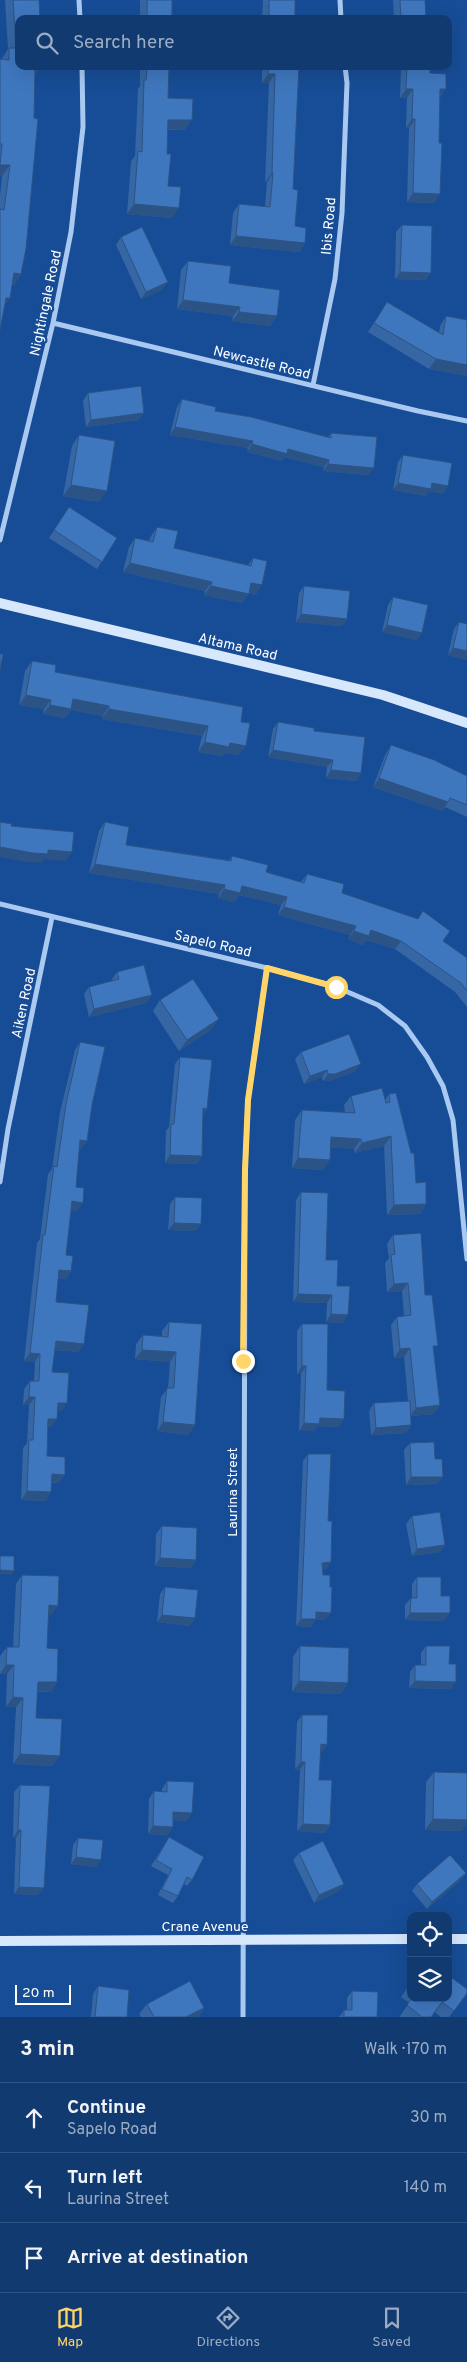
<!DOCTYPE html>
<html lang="en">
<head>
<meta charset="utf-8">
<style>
	:root { --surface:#113a70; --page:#1e4578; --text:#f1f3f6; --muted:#9cadc3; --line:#305483; --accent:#ffd569 }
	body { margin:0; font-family:Overpass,sans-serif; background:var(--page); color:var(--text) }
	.controls { position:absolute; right:15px; bottom:15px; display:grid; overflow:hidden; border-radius:10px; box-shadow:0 5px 20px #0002 }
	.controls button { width:45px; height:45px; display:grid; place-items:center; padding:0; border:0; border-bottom:1px solid var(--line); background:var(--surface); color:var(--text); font:25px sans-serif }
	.scale { position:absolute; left:15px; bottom:12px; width:56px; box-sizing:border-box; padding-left:5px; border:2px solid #fff; border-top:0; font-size:14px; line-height:18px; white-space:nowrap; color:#fff; -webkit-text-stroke:4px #174d96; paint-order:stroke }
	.stop { position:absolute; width:15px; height:15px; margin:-11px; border:4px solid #ffd569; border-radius:50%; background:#fff }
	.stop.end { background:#ffd569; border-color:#fff; box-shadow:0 1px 5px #0008 }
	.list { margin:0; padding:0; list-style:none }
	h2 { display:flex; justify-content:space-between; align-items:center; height:65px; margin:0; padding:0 20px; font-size:21px }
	h2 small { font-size:16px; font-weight:400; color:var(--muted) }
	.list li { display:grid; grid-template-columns:32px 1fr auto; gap:15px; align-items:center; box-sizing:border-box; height:70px; padding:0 20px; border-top:1px solid var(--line) }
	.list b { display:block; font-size:19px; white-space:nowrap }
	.list p { margin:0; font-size:16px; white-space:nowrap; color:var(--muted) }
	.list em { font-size:16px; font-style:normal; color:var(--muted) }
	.icon { flex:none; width:28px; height:28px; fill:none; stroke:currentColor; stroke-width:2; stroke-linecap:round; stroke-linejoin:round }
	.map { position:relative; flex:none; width:467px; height:2017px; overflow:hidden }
	.search { position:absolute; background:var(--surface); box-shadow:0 5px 20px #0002; left:15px; right:15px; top:15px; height:55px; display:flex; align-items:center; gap:12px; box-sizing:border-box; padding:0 18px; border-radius:10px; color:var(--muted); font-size:19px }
	.sheet { height:275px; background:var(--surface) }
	nav { display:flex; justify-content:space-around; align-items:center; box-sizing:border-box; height:70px; border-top:1px solid var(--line); background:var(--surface); font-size:14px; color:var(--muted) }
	nav a { display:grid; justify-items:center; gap:2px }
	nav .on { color:var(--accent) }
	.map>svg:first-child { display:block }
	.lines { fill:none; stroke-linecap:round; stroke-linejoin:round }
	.street { stroke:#a9c9f1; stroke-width:5 }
	.secondary { stroke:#d7e7fc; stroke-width:10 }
	.wall { fill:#3666a3 }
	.shaded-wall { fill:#2c5385 }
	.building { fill:#3f77be; stroke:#2c5385 }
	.route { stroke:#ffd569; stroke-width:6 }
	.labels { text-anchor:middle; stroke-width:4.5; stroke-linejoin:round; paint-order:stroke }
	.street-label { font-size:14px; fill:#fff; stroke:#174d96 }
</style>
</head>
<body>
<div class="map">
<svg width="467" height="2017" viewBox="0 0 467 2017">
	<rect width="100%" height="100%" fill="#174d96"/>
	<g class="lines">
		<!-- street -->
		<path class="street" d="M79,0L80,19
			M340,0L341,19
			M53,323L418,411L467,421
			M313,385L335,279L342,213L347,83L345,66
			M0,540L53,323L71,232L83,127L82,66
			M0,904L267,968L336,987L378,1005L405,1026L427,1057L443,1086L453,1120L467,1259
			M0,1182L8,1129L52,917
			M243,2017L245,1170L248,1100L267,968"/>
		<!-- secondary -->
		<path class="secondary" d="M0,603L383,695L467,723
			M448,1939H467
			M0,1941L411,1939"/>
	</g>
	<!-- wall -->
	<path class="wall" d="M5,0H39L35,75L21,274L14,285L12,284L5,305L0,330V196L2,176H0V59H2L8,49Z
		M140,0H172V18L199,19H140Z
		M263,0H295V19H262Z
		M393,0H425L426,19H394Z
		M140,66H173L169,72L168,98L185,130H167V154L168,186L172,218L127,214L131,161L135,156L138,89L140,86Z
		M262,66H299L293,189L295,226L305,243L299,252L230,245L233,213L239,204L265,207L267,182H265L269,83H262Z
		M401,66H430V73L440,97L434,203L407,202L409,128H406L407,98H400Z
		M402,225L426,280L395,279L396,232Z
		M121,237L162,290L141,299L116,245Z
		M188,261L229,283L277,316L270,326L232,321L233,316L177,309L181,270Z
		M387,302L439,333L440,326L446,316L467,320V376L429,369L368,332Z
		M88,393L139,420L86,427L83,401Z
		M182,399L215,411L328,437L331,433L369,475L323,471L324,467L284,457L282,461L247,452L248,448L170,435L177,407Z
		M79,435L99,502L63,496L72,446Z
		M403,455L443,494L429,491L426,496L393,490L398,462Z
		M69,507L117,538L97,569L49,538Z
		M157,527L174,548L248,565L253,558L256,595L249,593L242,603L204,595L205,591L123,572L129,547L135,538L149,541L151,536Z
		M304,586L347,619L342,626L296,622L299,593Z
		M393,597L417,640L382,632L388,605Z
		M459,622L467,660L448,655L454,629Z
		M32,661L55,672L241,722L239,755L225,753L222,756L198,752L202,736L102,719L103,716L71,710L65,718L43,714L44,709L19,705L25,671Z
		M278,722L314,731L361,773L356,781L326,778L327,767L268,757L273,729Z
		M391,745L467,776V817L445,807L442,811L373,787L385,755Z
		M105,822L126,845L229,860L232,856L266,872L301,882L307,874L342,893L443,941L467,958V1007L455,992L395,949L366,940L363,945L348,939L350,935L278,915L281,905L239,895L234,902L218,898L219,894L89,873L99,831Z
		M117,972L152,995L146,1003L89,1017L84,994L89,987L113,981L112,979Z
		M160,1000L212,1029L179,1051L153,1011Z
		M80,1042L92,1105L87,1141L81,1149H79L76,1187L77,1211L71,1210L66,1255L71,1271L66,1279L58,1278L56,1302L84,1344L78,1352L55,1350L52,1372L62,1411H57V1419L51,1427H48L47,1456L59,1483H52L46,1501L21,1500L23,1448L27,1443L29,1405H23L24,1389L30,1381H34L35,1362L24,1361L37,1243L40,1239L48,1174L52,1169L60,1112L75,1050Z
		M301,1052L356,1071L329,1081H323L322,1077L304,1084L295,1059Z
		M180,1057L207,1109L203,1115L202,1156L197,1164L165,1163L166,1131L169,1127L175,1064Z
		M389,1094L416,1183L426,1204L420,1214L387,1215L384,1146L355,1153L354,1149L331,1147L323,1170L292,1168L295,1120L302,1110L345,1113L344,1105L351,1096L385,1100Z
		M301,1192L326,1260L337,1286L343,1323L326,1322L327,1303L293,1302L296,1200Z
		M175,1197L196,1231L168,1230L170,1204Z
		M393,1235L425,1295L434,1351V1414L411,1416V1425L406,1433L371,1435L369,1411L374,1403L408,1401L404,1357L394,1358L391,1325L397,1317L404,1316L402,1291L387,1292L385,1263L389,1258L387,1244Z
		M169,1322L195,1425L188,1435L157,1431L161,1397L168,1388L170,1362L135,1359L136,1344L143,1335L162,1336V1331Z
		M302,1324L327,1390L339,1427L318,1426L314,1431H299L301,1374H297V1331Z
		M410,1443L435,1459L437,1484L406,1485L404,1450Z
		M308,1454L328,1521L331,1562L325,1570H323L325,1620H315L311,1627L296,1626L303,1461Z
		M412,1516L445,1545L440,1552L412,1556L406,1524Z
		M162,1526L196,1560L191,1568L155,1566L156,1534Z
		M22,1575L51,1615H48L47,1648L57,1682L51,1692H37L36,1718L53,1766L13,1764L16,1707H6L7,1674H0V1656L7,1647H13L16,1584Z
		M417,1577L441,1596L444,1621L405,1620V1605L411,1598H412V1584Z
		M165,1587L190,1626L157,1622L160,1594Z
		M300,1646L348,1683L341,1694L292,1692L293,1657Z
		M426,1646L449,1664L451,1689L409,1688L410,1672L415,1665H421V1653Z
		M302,1715L322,1752H320L319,1780L330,1825L325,1833L297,1831L300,1770L295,1769L297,1722Z
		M434,1772L462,1831L425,1830L426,1782Z
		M167,1781L187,1821L173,1820L168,1835L148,1834L149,1799L154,1791L162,1792V1789Z
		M20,1785L38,1895L14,1894L16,1838H13L14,1792Z
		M169,1837L192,1880L187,1886L184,1884L178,1896L173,1903L158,1895L168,1875L151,1866Z
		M78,1838L96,1867L71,1864L73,1845Z
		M299,1853L344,1884L339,1891L314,1903L293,1860Z
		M466,1873L461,1880L427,1909L412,1891L417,1884Z
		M411,1983V1998H448L467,1994L449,2017H441L435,2012L431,2017H401L400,2016L409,2003L401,1997Z
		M98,1986L127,2017H91L93,1994Z
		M352,1991L377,2017H339L344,2010H347V1998Z
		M147,2004L204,2008L198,2017H141L139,2014Z"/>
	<!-- shaded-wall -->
	<path class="shaded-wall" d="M168,66H173L167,74Z
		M35,67H41L34,77Z
		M268,74H275L269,83H262Z
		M406,89H413L407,98H400Z
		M440,89H446L440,98Z
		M412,119H415L409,128H406Z
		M168,120H192L185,130L161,129Z
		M0,165H10L2,176H0Z
		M272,173H273L267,182H265Z
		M413,193L440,194L434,203L407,202Z
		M134,204L179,208L172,218L127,214Z
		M236,236L305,243L299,252L230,245Z
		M400,272L431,273L426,280L395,279Z
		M14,273L21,274L14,285L7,283Z
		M168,282L162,290L141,299L146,292Z
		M6,298H10L2,309Z
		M183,300L240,307L233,316L177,309Z
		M239,312L277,316L270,326L232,321Z
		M436,359L467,365V376L429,369Z
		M144,413L139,420L86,427L91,420Z
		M175,427L253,441L248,448L170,435Z
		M252,444L288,449L329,460L324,467L284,457L282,461L247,452Z
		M328,464L374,468L369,475L323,471Z
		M398,483H432L448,486L443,494L429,491L426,496L393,490Z
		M71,485L107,491L99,502L63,496Z
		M130,563L212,582L205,591L123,572Z
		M251,583L262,585L256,595L245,592Z
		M211,586L249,594L242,603L204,595Z
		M301,614L347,619L342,626L296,622Z
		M387,625L422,633L417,640L382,632Z
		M453,648L467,651V660L448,655Z
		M26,695L51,700L44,709L19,705Z
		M73,699L109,706L103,716L71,710L65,718L43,714L50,705Z
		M109,709L208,726L202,736L102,719Z
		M205,742L230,743L246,746L239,755L225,753L222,756L198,752Z
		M273,750L333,760L327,767L268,757Z
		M331,770L361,773L356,781L326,778Z
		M379,778L448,802L442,811L373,787Z
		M0,847L48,850L72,852L66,861L44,859L41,863L27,862L0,857Z
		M95,864L225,885L219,894L89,873Z
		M242,886L287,897L281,905L239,895L234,902L218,898L224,889Z
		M284,907L356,926L350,935L278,915Z
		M371,930L401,941L395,949L366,940L363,945L348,939L354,931Z
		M152,995L146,1003L89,1017L94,1009Z
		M219,1019L212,1029L179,1051L187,1040Z
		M361,1064L356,1071L329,1081H323L328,1074Z
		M327,1070L322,1077L304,1084L310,1076Z
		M203,1108L207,1109L202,1116Z
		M391,1136L384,1146L355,1153L362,1143Z
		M331,1137L361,1139L354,1149L324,1147Z
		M80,1140L87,1141L81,1149L74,1148Z
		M170,1155L202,1156L197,1164L165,1163Z
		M298,1158L330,1160L323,1170L292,1168Z
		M72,1201L83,1203L77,1211L66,1210Z
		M426,1204L420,1214L387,1215L394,1205Z
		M174,1223L201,1224L196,1231L168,1230Z
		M59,1270L71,1271L66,1279L53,1278Z
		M408,1283L402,1291L387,1292L394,1284Z
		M298,1294L332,1295L327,1303L293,1302Z
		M331,1314L348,1315L343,1323L326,1322Z
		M56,1341L84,1344L78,1352L50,1349Z
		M410,1348L404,1357L394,1358L400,1349Z
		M142,1350L176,1352L170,1362L135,1359Z
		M30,1353L40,1354L35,1362L24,1361Z
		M302,1366H306L301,1374H297Z
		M29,1397H35L29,1405H23Z
		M58,1403H67L62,1411H52Z
		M440,1405L434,1414L410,1416L416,1408Z
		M320,1418L344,1419L339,1427L318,1426L314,1431H299L304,1423Z
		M48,1419H57L51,1427H42Z
		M163,1422L195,1425L188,1435L157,1431Z
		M411,1425L406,1433L371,1435L376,1428Z
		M52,1474L65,1475L59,1483L46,1482Z
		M411,1477H443L437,1484L406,1485Z
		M27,1491L51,1492L46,1501L21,1500Z
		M445,1545L440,1552L412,1556L417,1549Z
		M160,1558L196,1560L191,1568L155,1566Z
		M331,1562L325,1570L317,1571L322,1563Z
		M0,1570L14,1571L11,1575L0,1574Z
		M49,1605L58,1606L51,1615H42Z
		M316,1612L331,1613L325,1620H315L311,1627L296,1626L301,1619Z
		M410,1613H450L444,1621L405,1620Z
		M162,1615L195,1618L190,1626L157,1622Z
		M6,1665H14L7,1674H0Z
		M299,1681L348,1683L341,1694L292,1692Z
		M415,1681L456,1682L451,1689L409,1688Z
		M38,1682H57L51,1692L31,1691Z
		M13,1697L23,1698L16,1707H6Z
		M321,1744L327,1745L322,1752H315Z
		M20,1754L60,1756L53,1766L13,1764Z
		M301,1762H305L300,1770L295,1769Z
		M173,1812L192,1813L187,1821L168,1820Z
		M433,1819L467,1820V1824L462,1831L425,1830Z
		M303,1824L330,1825L325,1833L297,1831Z
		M153,1826L173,1827L168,1835L148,1834Z
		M18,1830H21L16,1838H13Z
		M76,1857L101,1860L96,1867L71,1864Z
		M466,1873L461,1880L427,1909L432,1902Z
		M344,1884L339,1891L314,1903L319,1895Z
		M19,1887L44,1888L38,1895L14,1894Z
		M204,2008L198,2017H186Z"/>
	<!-- building -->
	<path class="building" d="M13,0H39L40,19H19V66H41V67H35L34,118L38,119L26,249L21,274L14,273L10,298H6L0,330V209L4,210L10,165H0L2,144H0V59L9,60V48H16Z
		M147,0H172V18L199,16V19H147Z
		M269,0H295V19H269Z
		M400,0H425L426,19H401Z
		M147,66H169L168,98L193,99L192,120H168L167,154H171L168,186L181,187L179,208L134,204L138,151L142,152L144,80H146Z
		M268,66H299L293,189L298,190L295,226L306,228L305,243L236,236L239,204L270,207L273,173H272L275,74H268Z
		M407,66H430V73L446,74V89H440L439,143H442L440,194L413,193L415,119H412L413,89H406Z
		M402,225L432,226L431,273L400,272Z
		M142,227L168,282L146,292L121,237Z
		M188,261L231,266L229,283L280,290L277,316L239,312L240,307L183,300Z
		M387,302L443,335L446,316L467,320V365L436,359L374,323Z
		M141,386L144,413L91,420L88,393Z
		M182,399L216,407L215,411L251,417L331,438V433L377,437L374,468L328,464L329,460L288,449L287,454L252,444L253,441L175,427Z
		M79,435L115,441L107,491L71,485Z
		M403,455L452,463L448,486L432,483L431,489L398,483Z
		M69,507L117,538L102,562L54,530Z
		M157,527L178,531L174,548L251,566L253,558L267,561L262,585L251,583L249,594L211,586L212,582L130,563L135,538L153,542Z
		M304,586L350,591L347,619L301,614Z
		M393,597L428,605L422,633L387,625Z
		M459,622L467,624V651L453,648Z
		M0,654H3L0,671Z
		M32,661L56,665L55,672L243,707L241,722L250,723L246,746L230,743L229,747L205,742L208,726L109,709V706L73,699L71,709L50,705L51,700L26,695Z
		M278,722L314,728V731L365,737L361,773L331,770L333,760L273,750Z
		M391,745L434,760L467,776V805L450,798L448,802L379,778Z
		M0,822L12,824L11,826L74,832L72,852L48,850V854L33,853L0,847Z
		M105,822L129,827L126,845L231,861L232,856L268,865L266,872L304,883L307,874L344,884L342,893L418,919L423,911L450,931L443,941L467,958V991L461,983L401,941L371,930L369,936L354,931L356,926L284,907L287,897L242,886L240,893L224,889L225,885L95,864Z
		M144,965L152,995L94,1009L89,987L119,979L117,972Z
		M193,979L219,1019L187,1040L160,1000Z
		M349,1034L361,1064L335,1074H328L327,1070L310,1076L301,1052Z
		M80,1042L105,1047L92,1105L87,1141L80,1140L76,1187L84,1188L83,1203L72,1201L66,1255L73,1256L71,1271L59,1270L56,1302L89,1305L84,1344L56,1341L52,1372L69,1373L67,1403H58L57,1419H48L47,1456L65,1457V1475L52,1474L51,1492L27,1491L29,1440H33L35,1397H29L30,1381H39L40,1354L30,1353L43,1235H45L54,1166L57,1167L66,1104Z
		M180,1057L212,1060L207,1109L203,1108L202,1156L170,1155L171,1124H174Z
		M382,1088L386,1103L390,1102L389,1094L396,1093L411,1153H414L416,1183L426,1182V1204L394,1205L391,1136L362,1143L361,1139L331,1137L330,1160L298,1158L302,1110L355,1113L351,1096Z
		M301,1192L328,1193L326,1260H338L337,1286H350L348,1315L331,1314L332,1295L298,1294Z
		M175,1197L202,1198L201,1224L174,1223Z
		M421,1233L425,1295H432L438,1346H433L440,1405L416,1408L410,1348L400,1349L397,1317L411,1315L408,1283L394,1284L391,1255L395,1254L393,1235Z
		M169,1322L202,1324L195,1425L163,1422L167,1388H174L176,1352L142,1350L143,1335L168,1337Z
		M302,1324H328L327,1390L345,1391L344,1419L320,1418L319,1424L304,1423L306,1366H302Z
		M410,1401L411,1425L376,1428L374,1403Z
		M434,1442L435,1459H442L443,1477H411L410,1443Z
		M308,1454H331L328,1521H332L331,1562L322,1563L323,1575H330V1587H332L331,1613L316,1612V1619H301Z
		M440,1512L445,1545L417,1549L412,1516Z
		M162,1526L197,1528L196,1560L160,1558Z
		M0,1556H14V1571L0,1570Z
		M22,1575L59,1576L58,1606L49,1605L47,1648L58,1649L57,1682H38L36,1718L62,1719L60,1756L20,1754L23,1698L13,1697L14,1665H6L7,1647H19Z
		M417,1577H441V1596H450V1613H410L411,1598H417Z
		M165,1587L198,1590L195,1618L162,1615Z
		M300,1646L349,1648L348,1683L299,1681Z
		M426,1646H450L449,1664H456V1682L415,1681V1665H426Z
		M302,1715H328L327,1745L321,1744L319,1780H332L330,1825L303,1824L305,1762H301Z
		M434,1772L467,1773V1820L433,1819Z
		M167,1781L194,1782L192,1813L173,1812V1827L153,1826L154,1791L167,1792Z
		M20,1785L50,1786L44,1888L19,1887L21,1830H18Z
		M169,1837L204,1857L192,1880L187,1877L178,1896L162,1889L172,1869L156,1860Z
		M78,1838L103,1840L101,1860L76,1857Z
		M323,1841L344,1884L319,1895L299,1853Z
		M450,1855L466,1873L432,1902L417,1884Z
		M448,1975L467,1989V1993L454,2011L442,2002L431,2017H422L407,2005L412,1998H448Z
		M190,1981L204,2008L186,2017H154L147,2004Z
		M98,1986L129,1990L127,2017H95Z
		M352,1991L378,1992L377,2017H344V2010H352Z"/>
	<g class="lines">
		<!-- route -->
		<path class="route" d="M243,1361L245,1170L248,1100L267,968L336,987"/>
	</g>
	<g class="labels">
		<!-- street labels -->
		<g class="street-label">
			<text transform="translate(328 226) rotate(-85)" y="5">Ibis Road</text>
			<text transform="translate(45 303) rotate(-78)" y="5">Nightingale Road</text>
			<text transform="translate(262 362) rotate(14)" y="5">Newcastle Road</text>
			<text transform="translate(238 646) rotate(13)" y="5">Altama Road</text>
			<text transform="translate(213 943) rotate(13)" y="5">Sapelo Road</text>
			<text transform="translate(23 1003) rotate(-78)" y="5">Aiken Road</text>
			<text transform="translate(232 1492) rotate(-90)" y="5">Laurina Street</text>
			<text x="205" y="1931">Crane Avenue</text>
		</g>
	</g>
</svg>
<div class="controls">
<button><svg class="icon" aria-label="locate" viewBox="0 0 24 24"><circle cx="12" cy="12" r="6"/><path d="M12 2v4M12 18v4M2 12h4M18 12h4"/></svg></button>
<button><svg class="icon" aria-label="layers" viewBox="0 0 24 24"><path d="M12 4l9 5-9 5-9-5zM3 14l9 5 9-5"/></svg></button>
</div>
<div class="scale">20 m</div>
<div class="stop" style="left:336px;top:987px"></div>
<div class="stop end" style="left:243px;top:1361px"></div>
<div class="search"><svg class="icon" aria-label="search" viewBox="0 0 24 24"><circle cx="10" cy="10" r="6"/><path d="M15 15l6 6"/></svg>Search here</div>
</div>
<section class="sheet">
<h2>3 min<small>Walk · 170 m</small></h2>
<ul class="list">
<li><svg class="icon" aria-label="ahead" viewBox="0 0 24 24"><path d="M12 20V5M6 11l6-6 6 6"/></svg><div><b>Continue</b><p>Sapelo Road</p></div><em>30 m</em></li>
<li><svg class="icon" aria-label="left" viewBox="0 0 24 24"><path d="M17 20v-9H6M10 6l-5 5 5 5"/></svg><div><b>Turn left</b><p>Laurina Street</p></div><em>140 m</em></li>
<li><svg class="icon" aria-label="arrive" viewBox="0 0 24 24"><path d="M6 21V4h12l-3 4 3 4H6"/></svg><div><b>Arrive at destination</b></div></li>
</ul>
</section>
<nav>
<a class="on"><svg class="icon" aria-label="map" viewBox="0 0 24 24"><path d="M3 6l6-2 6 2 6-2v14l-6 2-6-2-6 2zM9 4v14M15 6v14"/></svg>Map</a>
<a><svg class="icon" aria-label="directions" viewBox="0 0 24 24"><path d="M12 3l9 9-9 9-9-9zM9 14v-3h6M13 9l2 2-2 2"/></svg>Directions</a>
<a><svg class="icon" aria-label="saved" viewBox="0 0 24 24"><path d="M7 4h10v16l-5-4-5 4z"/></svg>Saved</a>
</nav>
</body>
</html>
